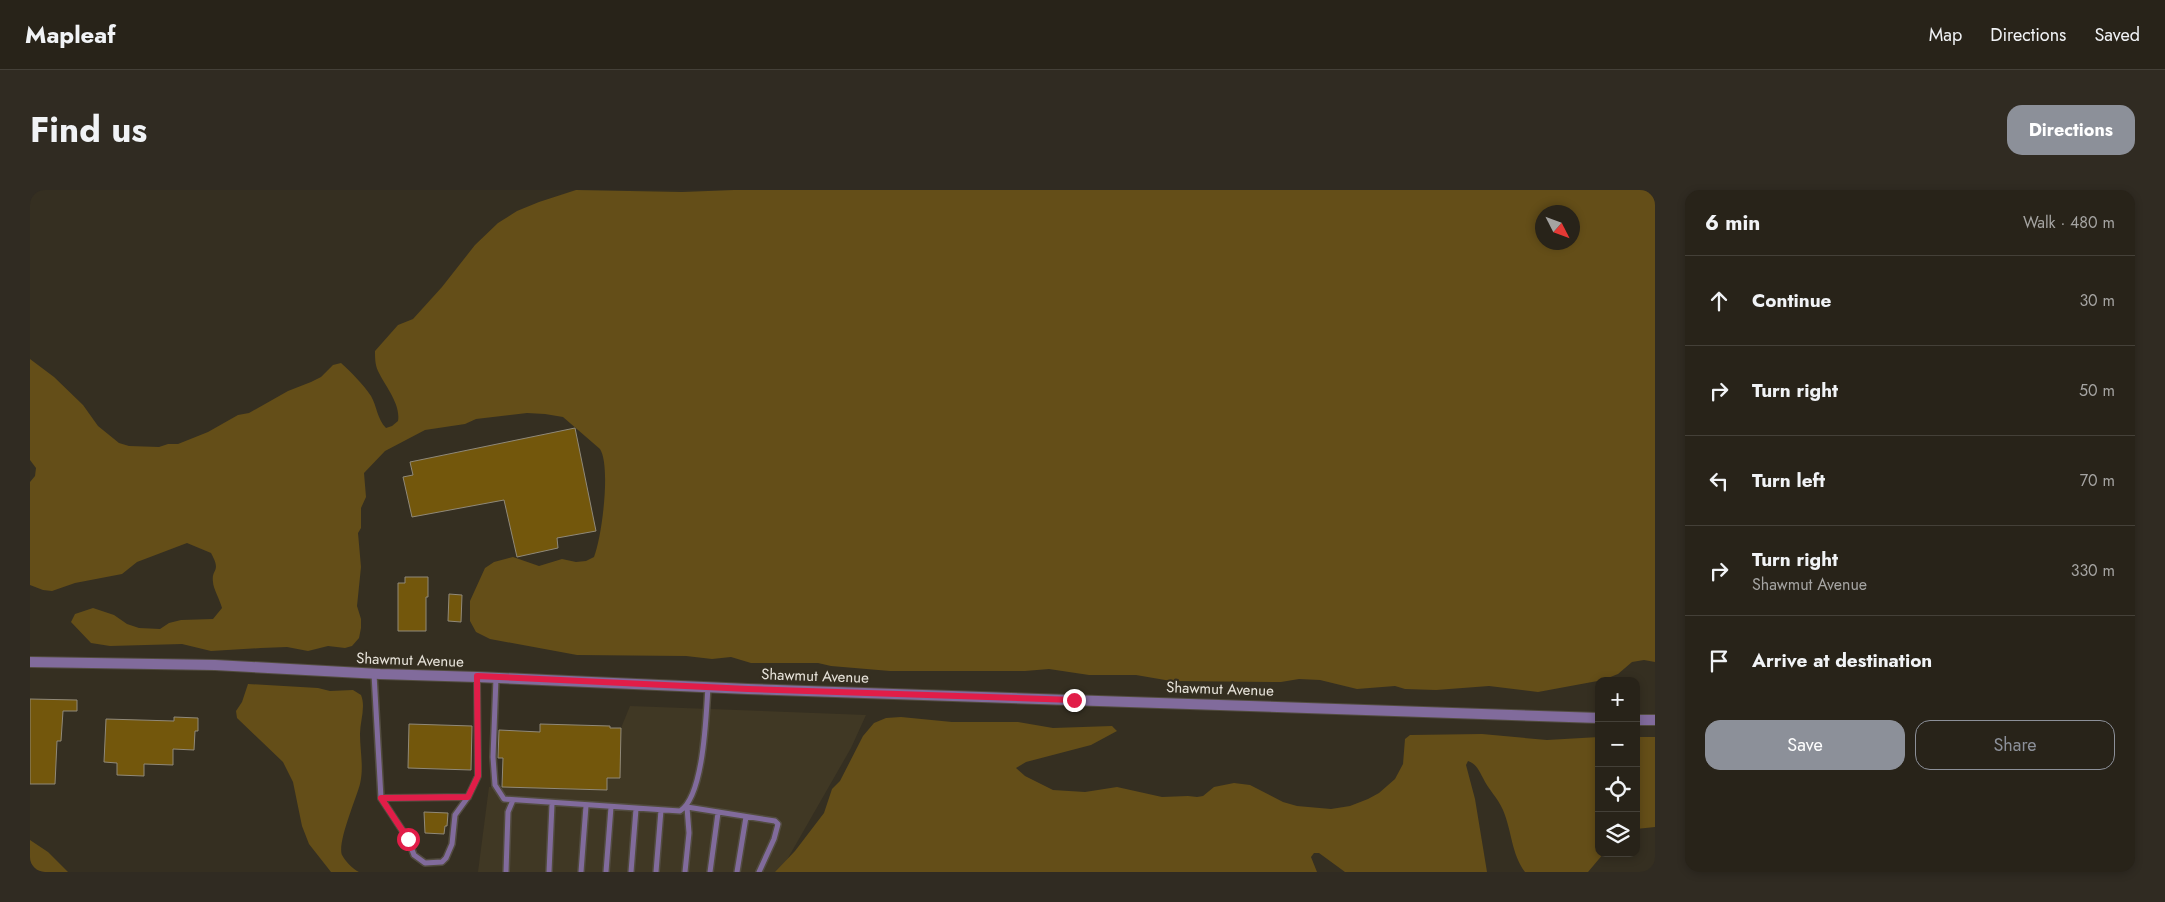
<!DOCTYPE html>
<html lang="en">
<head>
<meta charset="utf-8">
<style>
	:root { --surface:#282319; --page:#302b22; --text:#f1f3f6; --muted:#a5a4a2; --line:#444038; --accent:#8c9099 }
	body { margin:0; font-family:Jost,sans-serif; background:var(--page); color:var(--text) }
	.controls { position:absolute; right:15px; bottom:15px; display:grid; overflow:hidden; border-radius:10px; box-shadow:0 2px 8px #0003 }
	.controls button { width:45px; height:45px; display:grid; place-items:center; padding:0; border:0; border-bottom:1px solid var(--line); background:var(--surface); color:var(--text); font:25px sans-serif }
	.compass { position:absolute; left:1505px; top:15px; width:45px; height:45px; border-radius:50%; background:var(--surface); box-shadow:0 2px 8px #0003; rotate:132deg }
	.stop { position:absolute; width:15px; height:15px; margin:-11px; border:4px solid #e11d48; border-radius:50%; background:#fff }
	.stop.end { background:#e11d48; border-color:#fff; box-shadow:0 1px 5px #0008 }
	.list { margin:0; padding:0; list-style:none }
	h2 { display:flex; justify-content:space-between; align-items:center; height:65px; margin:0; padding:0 20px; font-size:21px }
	h2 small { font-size:16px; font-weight:400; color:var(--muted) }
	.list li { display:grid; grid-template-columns:32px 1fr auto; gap:15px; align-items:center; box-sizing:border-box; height:90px; padding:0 20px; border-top:1px solid var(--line) }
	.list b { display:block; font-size:19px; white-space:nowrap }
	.list p { margin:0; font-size:16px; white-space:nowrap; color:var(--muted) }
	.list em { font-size:16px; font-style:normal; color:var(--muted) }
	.actions { display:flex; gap:10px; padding:15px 20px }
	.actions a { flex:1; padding:11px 0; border:1px solid var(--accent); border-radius:15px; text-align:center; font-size:18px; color:var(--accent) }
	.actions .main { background:var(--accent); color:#fff }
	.icon { flex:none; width:28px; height:28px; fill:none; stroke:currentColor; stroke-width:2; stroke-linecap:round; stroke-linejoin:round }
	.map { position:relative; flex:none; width:1625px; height:682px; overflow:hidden; border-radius:15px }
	header { display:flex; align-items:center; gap:30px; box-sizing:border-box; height:70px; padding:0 25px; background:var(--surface); border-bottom:1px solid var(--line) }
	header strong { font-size:24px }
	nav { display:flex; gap:28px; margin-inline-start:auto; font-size:18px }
	.intro { display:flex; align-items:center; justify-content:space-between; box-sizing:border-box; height:120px; padding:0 30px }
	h1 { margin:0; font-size:35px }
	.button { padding:12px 22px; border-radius:15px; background:var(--accent); color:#fff; font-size:18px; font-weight:700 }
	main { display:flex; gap:30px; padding:0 30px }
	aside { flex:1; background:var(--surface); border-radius:15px; box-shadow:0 2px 8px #0003 }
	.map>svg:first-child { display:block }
	.built { fill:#403824 }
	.green { fill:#644e18; fill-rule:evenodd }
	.building { fill:#73570c; stroke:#908979 }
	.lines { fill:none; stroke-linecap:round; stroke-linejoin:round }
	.service-casing { stroke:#524c3f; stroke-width:8 }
	.tertiary-casing { stroke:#524c3f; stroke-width:12 }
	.service { stroke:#816b9c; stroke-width:5 }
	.tertiary { stroke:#816b9c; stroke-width:10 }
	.route { stroke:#e11d48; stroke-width:6 }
	.labels { text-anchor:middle; stroke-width:4.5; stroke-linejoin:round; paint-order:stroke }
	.street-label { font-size:15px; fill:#e8e4db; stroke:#352f21 }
</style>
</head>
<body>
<header>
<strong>Mapleaf</strong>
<nav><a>Map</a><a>Directions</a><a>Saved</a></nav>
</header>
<div class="intro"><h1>Find us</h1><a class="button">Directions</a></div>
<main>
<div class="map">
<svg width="1625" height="682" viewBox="0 0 1625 682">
	<rect width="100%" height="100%" fill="#352f21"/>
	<!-- built -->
	<path class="built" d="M600,516L836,525L821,558L750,682H448L459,597L576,600L577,588H590L591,538Z"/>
	<!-- green -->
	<path class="green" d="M546,0L652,2L704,0H1625V472L1614,470L1602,472L1588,484L1573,490L1508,502L1459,496L1406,500L1375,499L1365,496L1327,499L1290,490L1269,489L1251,492L1141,491L1106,485H1059L1019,479L995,481H860L801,476L788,473H721L701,467L682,469L656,466L547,465L460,449L446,442L440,431V411L455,378L464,372L483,367L509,376L532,369L546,372L556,371L564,367C572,347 581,276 570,259L533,227L515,224L497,223L446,229L435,234L395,240L355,261L334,283L336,307L331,318V338L328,343L331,377L327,416L331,429V438L329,448L322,456L315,458L298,456L278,461L257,457L231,458L181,461L152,454L80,456L61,453L41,432L45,424L63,418L84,425L97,434L109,438L130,439L139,433L151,430L183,429L192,418C190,410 183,398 183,392C181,378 192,383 181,363L157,353L107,372L92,384L45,393L22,401L13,400L0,395V292L5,286L6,278L0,270V169L24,187L53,215L68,236L89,253L99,256L129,257L138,254H148L178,242L208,225L219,223L258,201L281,192L291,187L303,175L311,173C321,182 333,194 341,206C347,216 347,229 356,238L362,236L368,231C371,214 355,196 348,181C345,174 345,168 345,161L368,135L383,129L412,97L445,55L468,33L487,21L509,12ZM1512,22H1542V52H1512Z
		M218,494L288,498L300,501L323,500L331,505C336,517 330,531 330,544C330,561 334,577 330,594C326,609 307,653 312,665C315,671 323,679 329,682H301L279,654L272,636L263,592L253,572L207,528L206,521L212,512Z
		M871,527L922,532H988L1023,538L1082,536L1087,541L1061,555L996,572L986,578L995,586L1023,600L1055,602L1087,597L1132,607L1158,606L1167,607L1173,606L1184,597L1204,593L1220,595L1253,612L1267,616L1301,619L1320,616L1338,609L1349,603L1365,589L1373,574L1375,549L1380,545L1452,544L1517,550L1569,547V663H1574L1558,682H1495C1481,663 1482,641 1473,620C1468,608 1458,599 1453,588C1449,580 1446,574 1438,571L1436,575L1445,609L1457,682H1315L1289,663H1284L1281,667L1287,682H745L765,661L794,623L802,599L810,591L833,546L844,533L856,528Z
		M1606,547H1625V637L1606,639Z
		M0,650L18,662L38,682H0Z"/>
	<!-- building -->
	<path class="building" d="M545,238L566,341L527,348L528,358L487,367L474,310L382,327L373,287L383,285L380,272Z
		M375,387H398V407H396V441H368V393H375Z
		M419,404L432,405L431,432L418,431Z
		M0,509L47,510V521H33L31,551H27L25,594H0Z
		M144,527L168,528V541H165L164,560L143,559V575L114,574V586L87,585V573L74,572L76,529L144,531Z
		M379,534L442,536L441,580L378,578Z
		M510,534L580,536V538H591L590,588H577V600L472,597L473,568H468L469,540L510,542Z
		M394,622L418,623L417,636H415L414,644L395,643Z"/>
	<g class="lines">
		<defs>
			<path id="service" d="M344,484L351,608L378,649L384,665L395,673L412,672L416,668L422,654L425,625L438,607L448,586L447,487
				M466,488L463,567L465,595L474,609L650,621C674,606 676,525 678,497
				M351,608L438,607
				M476,682L478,622L483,610
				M519,682L522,614
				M551,682L556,616
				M576,682L581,617
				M601,682L606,619
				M626,682L631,620
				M655,682L659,643L657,617L745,631L748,634L744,649L729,682
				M680,682L688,623
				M707,682L716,627"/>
			<path id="tertiary" d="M0,472L185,475L350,484L447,487L718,499L1569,528
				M1606,530H1625"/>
		</defs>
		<!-- service casing -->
		<use href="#service" class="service-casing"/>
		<!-- tertiary casing -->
		<use href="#tertiary" class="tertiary-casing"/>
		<!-- service -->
		<use href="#service" class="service"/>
		<!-- tertiary -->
		<use href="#tertiary" class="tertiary"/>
	</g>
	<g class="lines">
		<!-- route -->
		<path class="route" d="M378,649L351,608L438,607L448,586L447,486L718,499L1044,510"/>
	</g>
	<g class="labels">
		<!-- street labels -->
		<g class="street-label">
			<text transform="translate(380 470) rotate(2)" y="5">Shawmut Avenue</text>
			<text transform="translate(785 486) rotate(2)" y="5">Shawmut Avenue</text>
			<text transform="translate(1190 499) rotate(2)" y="5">Shawmut Avenue</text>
		</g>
	</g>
</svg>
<div class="controls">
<button>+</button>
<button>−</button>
<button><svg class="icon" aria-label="locate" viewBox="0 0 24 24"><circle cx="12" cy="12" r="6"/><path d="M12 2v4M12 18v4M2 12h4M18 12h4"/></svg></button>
<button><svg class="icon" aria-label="layers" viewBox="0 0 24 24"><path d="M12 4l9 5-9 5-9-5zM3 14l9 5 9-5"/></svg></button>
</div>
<svg class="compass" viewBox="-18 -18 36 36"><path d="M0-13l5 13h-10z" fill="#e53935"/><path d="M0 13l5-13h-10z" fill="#a5a4a2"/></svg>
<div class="stop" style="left:378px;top:649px"></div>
<div class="stop end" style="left:1044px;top:510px"></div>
</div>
<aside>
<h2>6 min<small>Walk · 480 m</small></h2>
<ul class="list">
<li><svg class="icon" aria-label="ahead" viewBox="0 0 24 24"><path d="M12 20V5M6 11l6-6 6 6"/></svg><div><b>Continue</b></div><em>30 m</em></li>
<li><svg class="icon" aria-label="right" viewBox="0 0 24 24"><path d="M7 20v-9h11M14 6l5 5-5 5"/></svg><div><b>Turn right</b></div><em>50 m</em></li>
<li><svg class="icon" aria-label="left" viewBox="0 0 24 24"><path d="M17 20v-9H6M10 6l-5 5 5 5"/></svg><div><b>Turn left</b></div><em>70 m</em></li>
<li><svg class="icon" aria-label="right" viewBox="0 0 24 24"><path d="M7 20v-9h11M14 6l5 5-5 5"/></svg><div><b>Turn right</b><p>Shawmut Avenue</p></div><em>330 m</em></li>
<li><svg class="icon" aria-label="arrive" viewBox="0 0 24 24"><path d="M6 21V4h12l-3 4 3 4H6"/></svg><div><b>Arrive at destination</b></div></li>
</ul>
<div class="actions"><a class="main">Save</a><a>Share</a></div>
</aside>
</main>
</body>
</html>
